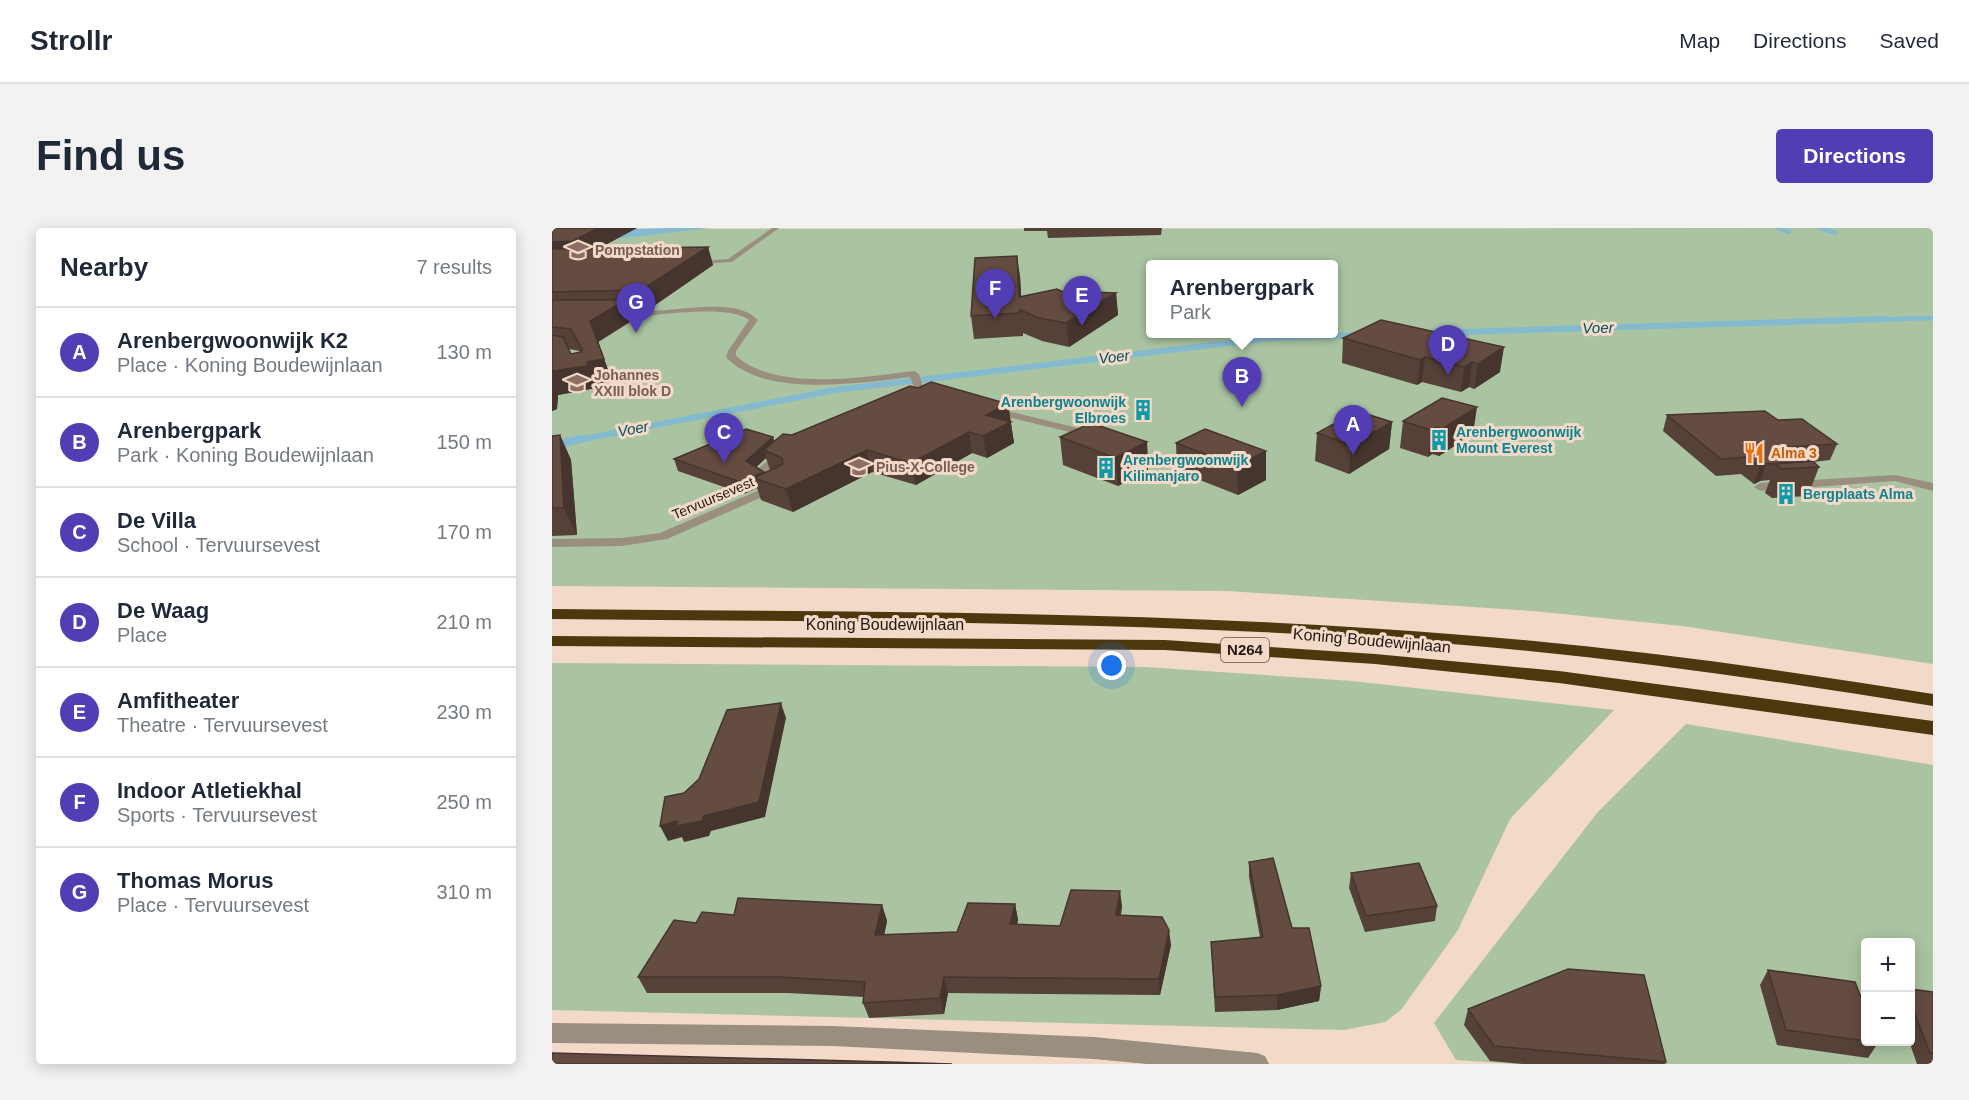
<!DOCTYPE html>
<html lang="en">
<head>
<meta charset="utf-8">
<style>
	:root { --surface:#fff; --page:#f2f2f3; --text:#1f2937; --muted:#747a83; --line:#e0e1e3; --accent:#523db5 }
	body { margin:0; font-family:Arial,sans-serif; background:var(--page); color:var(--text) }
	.controls { position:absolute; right:18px; bottom:18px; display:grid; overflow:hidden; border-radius:6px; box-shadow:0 3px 15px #0003 }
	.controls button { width:54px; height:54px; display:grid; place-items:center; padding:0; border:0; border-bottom:2px solid var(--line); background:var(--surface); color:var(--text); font:30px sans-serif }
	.you { position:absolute; left:560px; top:438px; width:21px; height:21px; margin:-15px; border:4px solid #fff; border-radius:50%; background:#1a73e8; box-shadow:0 0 0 9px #1a73e833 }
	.badge { display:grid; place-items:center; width:39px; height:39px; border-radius:50%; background:var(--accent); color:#fff; font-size:20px; font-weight:700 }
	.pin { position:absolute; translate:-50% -50px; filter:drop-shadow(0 2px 3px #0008) }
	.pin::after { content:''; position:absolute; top:32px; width:21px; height:18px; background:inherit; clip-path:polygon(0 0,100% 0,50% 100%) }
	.popup { position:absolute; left:594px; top:32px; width:192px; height:78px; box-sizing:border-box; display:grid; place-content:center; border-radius:6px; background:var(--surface); filter:drop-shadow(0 2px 4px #0005); font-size:20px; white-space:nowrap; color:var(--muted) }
	.popup b { font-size:22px; color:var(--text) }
	.popup::after { content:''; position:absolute; left:50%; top:100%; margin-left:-12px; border:12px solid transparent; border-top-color:var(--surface) }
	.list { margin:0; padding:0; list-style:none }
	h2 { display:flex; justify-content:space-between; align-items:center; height:78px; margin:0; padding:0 24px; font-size:26px }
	h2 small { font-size:20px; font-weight:400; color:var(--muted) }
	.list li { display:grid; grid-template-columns:39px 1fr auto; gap:18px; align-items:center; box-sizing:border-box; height:90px; padding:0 24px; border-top:2px solid var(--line) }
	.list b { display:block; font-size:22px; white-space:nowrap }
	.list p { margin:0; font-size:20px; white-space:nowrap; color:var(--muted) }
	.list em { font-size:20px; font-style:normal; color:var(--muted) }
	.map { position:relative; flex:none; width:1381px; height:836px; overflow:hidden; border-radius:6px }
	header { display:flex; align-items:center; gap:36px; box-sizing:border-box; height:84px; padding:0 30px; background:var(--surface); border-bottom:2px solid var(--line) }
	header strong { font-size:28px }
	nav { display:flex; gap:33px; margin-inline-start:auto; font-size:21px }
	.intro { display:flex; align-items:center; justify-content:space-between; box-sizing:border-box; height:144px; padding:0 36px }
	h1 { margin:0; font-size:42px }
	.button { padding:15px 27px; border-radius:6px; background:var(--accent); color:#fff; font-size:21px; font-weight:700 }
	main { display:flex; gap:36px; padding:0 36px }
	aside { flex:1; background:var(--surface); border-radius:6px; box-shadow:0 3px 15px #0003 }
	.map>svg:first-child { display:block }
	.green { fill:#aac4a2; fill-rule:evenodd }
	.water { fill:#84bacf }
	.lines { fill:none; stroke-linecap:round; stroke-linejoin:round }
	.stream-far2 { stroke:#84bacf; stroke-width:4.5 }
	.stream-far1 { stroke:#84bacf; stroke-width:6 }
	.stream { stroke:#84bacf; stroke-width:8 }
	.street { fill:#9a8f7e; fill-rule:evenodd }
	.highway { fill:#4d370e; fill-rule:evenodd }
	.wall { fill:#564138; fill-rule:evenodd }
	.shaded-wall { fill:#46352e }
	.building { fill:#644c41; stroke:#46352e; stroke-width:1.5 }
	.labels { text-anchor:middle; stroke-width:6; stroke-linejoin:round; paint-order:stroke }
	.far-education-label { font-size:14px; font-weight:bold; fill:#785e54; stroke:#f3d9c8; text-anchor:start }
	.far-culture-label { font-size:14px; font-weight:bold; fill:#0d838f; stroke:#f3d9c8; text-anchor:start }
	.far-food-label { font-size:14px; font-weight:bold; fill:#c56008; stroke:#f3d9c8; text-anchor:start }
	.far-street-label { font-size:14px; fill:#201811; stroke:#f3d9c8 }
	.far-water-label { font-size:15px; font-style:italic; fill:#004f64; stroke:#f3d9c8 }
	.shield { fill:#f3d9c8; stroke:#5f5248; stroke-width:1.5 }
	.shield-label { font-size:15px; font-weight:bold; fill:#201811 }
	.street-label { font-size:16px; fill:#201811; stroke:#f3d9c8 }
</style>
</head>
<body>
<header>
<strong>Strollr</strong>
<nav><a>Map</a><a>Directions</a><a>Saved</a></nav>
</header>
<div class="intro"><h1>Find us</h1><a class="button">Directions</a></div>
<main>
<aside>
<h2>Nearby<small>7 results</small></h2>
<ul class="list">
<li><span class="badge">A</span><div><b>Arenbergwoonwijk K2</b><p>Place · Koning Boudewijnlaan</p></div><em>130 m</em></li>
<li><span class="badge">B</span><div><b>Arenbergpark</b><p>Park · Koning Boudewijnlaan</p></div><em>150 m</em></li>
<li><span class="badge">C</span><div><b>De Villa</b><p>School · Tervuursevest</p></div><em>170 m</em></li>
<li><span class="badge">D</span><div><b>De Waag</b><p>Place</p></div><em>210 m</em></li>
<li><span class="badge">E</span><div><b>Amfitheater</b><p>Theatre · Tervuursevest</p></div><em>230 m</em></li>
<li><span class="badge">F</span><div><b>Indoor Atletiekhal</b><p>Sports · Tervuursevest</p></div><em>250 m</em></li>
<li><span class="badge">G</span><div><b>Thomas Morus</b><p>Place · Tervuursevest</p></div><em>310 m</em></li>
</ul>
</aside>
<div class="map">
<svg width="1381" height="836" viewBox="0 0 1381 836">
	<rect width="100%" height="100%" fill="#f3d9c8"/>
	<!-- green -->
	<path class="green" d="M1381,0V436L1130,398L981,383L676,363L0,358V1ZM598,36H782V106H598Z
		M0,435L594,439L800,453L1062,482L958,591L906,702L849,782L833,794L792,802L0,782Z
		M1134,496L1381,537V836H964L904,832L882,795L1045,585ZM1314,714H1358V814H1314Z"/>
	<!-- water -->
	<path class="water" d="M115,0H157L72,10L0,12V4Z"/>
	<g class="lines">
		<!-- stream-far2 -->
		<path class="stream-far2" d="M1226,0L1237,4
			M1268,0L1283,5
			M1281,93L1381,90"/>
		<!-- stream-far1 -->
		<path class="stream-far1" d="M874,105L1332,91
			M21,213L283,162L719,110L809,107"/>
		<!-- stream -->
		<path class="stream" d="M0,217L29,211"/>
		<!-- street -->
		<path class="street" d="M220,0H227L180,34L142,36L138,34L176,31Z
			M136,80C159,79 189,75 206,92L184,123V128C225,164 311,149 362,143L367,146L373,165L365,167L358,149C308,155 211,170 174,129L176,123L197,92C174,74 91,90 60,91L56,89L60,87Z
			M439,179L534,202L535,204L530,207L435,184V180Z
			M232,220L236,221V225L214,244L235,254V258L115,311L70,318L0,319V311L70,310L108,305L221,256L200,245Z
			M1343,247L1381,255V263L1343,253L1208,263L1202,259L1208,255Z
			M0,795L281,798L542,809L705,825L713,828L717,836H595L542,831L281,818L0,815Z"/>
		<!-- highway -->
		<path class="highway" d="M0,381C304,384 609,382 911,407C1069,419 1225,441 1381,466V478C1225,453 1069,430 912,417C609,392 304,394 0,391Z
			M0,408L613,412L823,426L1007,443L1381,493V507L1007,455L823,436L613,422L0,418Z"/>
	</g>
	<!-- wall -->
	<path class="wall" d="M0,0H85L46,21L156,19L161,37L96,82L78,83L81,92L46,114L60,153L44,156V160L6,167L5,181L0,183ZM17,121L27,123L28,124L19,126Z
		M472,0H610L609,7L496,10L495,3H472Z
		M468,48L469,69L509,63L564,65L566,87L517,119L490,113L471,105V108L422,111L419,88Z
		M829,92L948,144L922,161L917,159L909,164L870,154L865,157L790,135L791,110Z
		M366,160L456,176L462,215L435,230L420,225L364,257L320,244L241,284L209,272L205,260L192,266L126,243L122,231L221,209L222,213ZM214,230L218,242L212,245L204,239Z
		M1115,187L1226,192L1285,216L1278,232L1261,234L1267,239L1256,268L1220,270L1213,265L1218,252L1208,253L1202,256L1189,246L1164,248L1111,203Z
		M851,193L921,206L887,228L880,226L876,229L848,220Z
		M840,194L837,221L797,246L763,233L765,205Z
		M653,201L714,252L686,267L625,243L624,215Z
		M8,207L19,232L25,307L0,308V208Z
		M508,209L595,214L596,242L566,258L511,237Z
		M697,634L740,700L769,758L767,773L725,782L663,784L659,714L708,709L697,649Z
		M799,645L885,678L883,693L813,704L797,660Z
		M463,676L466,692L465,697L508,698L570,678L569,687L619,717L608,767L396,765L392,786L317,790L311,775L312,769L236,765H95L86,749L144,695L182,687L330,677L335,693L332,707L405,704Z
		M1216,742L1326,815L1316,830L1225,817L1208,757Z
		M1359,761L1381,764V836H1365L1357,813H1359Z
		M916,781L1114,834L1113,836H971L938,833L912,797Z"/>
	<!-- shaded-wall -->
	<path class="shaded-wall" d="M46,0H85L28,30L0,33V14Z
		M156,19L161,37L96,82L89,62Z
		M465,28L468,48L470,83L467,69Z
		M564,65L566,87L517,119L514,95Z
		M74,72L81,92L46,114L60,153L44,156V160L6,167L5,181L0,183V143L35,134L38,93Z
		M952,119L948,144L922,161L926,136Z
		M873,129L870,154L865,157L868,132Z
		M920,134L917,159L909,164L912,139Z
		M456,176L462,215L435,230L431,208L434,187Z
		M925,179L921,206L887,228L890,201Z
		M840,194L837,221L797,246L799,217Z
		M884,199L880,226L876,229L879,202Z
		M417,204L420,225L364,257L359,235Z
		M8,207L19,232L25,307L12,280Z
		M221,209L225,221L212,222L214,230L198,245L194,233Z
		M595,214L596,242L566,258L563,230Z
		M315,222L320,244L241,284L234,261Z
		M714,223V252L686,267L685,238Z
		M1214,236L1208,253L1202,256L1208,239Z
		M212,244L215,255L202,250L205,260L192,266L188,254Z
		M229,475L234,490L213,589L159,603L157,608L132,614L130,609L116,613L108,598L125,593L152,588Z
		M568,663L570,678L566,702L564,687Z
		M463,676L466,692L461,712L458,696Z
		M330,677L335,693L329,723L323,707Z
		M617,702L619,717L608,767L607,751Z
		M392,749L396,765L392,786L388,770Z
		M769,758L767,773L725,782V767Z"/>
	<!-- building -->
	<path class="building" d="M0,0H46L21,13L0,14Z
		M156,19L89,62L0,64V21Z
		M465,28L467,69L505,61L509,63L564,65L514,95L487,90L468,82V85L419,88L423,30Z
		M0,72H74L38,93L52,131L35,134V138L0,143V107L11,109L19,126L29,124L30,121L19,101L0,99Z
		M829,92L952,119L926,136L920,134L912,139L873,129L868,132L791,110Z
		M379,154L456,176L434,187L459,194L431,208L417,204L359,235L315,222L234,261L202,250L231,236L230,230L212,222L231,206L240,207L358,158L366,160Z
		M890,170L925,179L890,201L884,199L879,202L851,193Z
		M805,183L840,194L799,217L765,205Z
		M1213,183L1226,192L1250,191L1285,216L1235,219L1245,227H1241L1247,234L1214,236L1208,239L1195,229L1169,231L1115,187Z
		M539,195L595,214L563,230L508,209Z
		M194,201L221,209L194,233L212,244L188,254L122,231Z
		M653,201L714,223L685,238L624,215Z
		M8,207L12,280H0V208Z
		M1261,233L1267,239L1230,241L1223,236Z
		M229,475L207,574L152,588L150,593L125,598V593L108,598L113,569L132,565L147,551L175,482Z
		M721,630L740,700H757L769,758L725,767L663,769L659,714L711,709L697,634Z
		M867,635L885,678L814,688L799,645Z
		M519,662L568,663L564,687L610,689L617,702L607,751L392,749L388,770L311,775L313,754L229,749H86L122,692L144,695L150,684L182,687L186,670L330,677L323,707L405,704L416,675L463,676L458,696L508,698Z
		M1016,741L1092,747L1114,834L942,818L916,781Z
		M1216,742L1303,754L1314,782V813L1234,802Z
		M1359,761L1381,764V825H1378L1359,776Z
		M0,825L337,834L400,836H0Z"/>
	<!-- icons -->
	<defs>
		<symbol id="university-bare" viewBox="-9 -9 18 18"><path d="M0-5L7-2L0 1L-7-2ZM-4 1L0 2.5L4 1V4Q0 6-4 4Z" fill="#8d6e63" stroke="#f3d9c8" stroke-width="2.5" paint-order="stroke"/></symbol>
		<symbol id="building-bare" viewBox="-9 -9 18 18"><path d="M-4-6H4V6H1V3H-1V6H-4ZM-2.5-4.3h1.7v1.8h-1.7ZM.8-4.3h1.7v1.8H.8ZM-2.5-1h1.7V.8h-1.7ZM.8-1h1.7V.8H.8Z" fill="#0f9aa8" stroke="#f3d9c8" stroke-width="2.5" paint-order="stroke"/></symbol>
		<symbol id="restaurant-bare" viewBox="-9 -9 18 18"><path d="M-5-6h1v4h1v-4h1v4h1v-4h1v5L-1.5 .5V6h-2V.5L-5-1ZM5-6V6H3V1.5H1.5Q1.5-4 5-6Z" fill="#e8710a" stroke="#f3d9c8" stroke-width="2.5" paint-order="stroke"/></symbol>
	</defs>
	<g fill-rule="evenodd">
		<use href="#university-bare" x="11" y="7" width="30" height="30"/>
		<use href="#university-bare" x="10" y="140" width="30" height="30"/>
		<use href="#building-bare" x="576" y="167" width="30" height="30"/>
		<use href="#building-bare" x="872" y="197" width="30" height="30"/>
		<use href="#restaurant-bare" x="1187" y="210" width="30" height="30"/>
		<use href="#university-bare" x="292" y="224" width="30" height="30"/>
		<use href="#building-bare" x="539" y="225" width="30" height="30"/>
		<use href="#building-bare" x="1219" y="251" width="30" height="30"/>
	</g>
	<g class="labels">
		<!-- far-education labels -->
		<g class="far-education-label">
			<text x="43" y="27">Pompstation</text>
			<text x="42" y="152">Johannes<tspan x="42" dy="16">XXIII blok D</tspan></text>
			<text x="324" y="244">Pius-X-College</text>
		</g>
		<!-- far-culture labels -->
		<g class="far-culture-label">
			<text x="574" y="179" text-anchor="end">Arenbergwoonwijk<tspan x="574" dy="16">Elbroes</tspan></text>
			<text x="904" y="209">Arenbergwoonwijk<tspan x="904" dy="16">Mount Everest</tspan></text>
			<text x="571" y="237">Arenbergwoonwijk<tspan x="571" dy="16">Kilimanjaro</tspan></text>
			<text x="1251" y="271">Bergplaats Alma</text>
		</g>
		<!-- far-food labels -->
		<g class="far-food-label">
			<text x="1219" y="230">Alma 3</text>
		</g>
		<!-- far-street labels -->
		<g class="far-street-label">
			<text transform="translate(161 270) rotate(-23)" y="5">Tervuursevest</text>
		</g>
		<!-- far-water labels -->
		<g class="far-water-label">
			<text transform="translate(1046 100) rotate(-2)" y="5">Voer</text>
			<text transform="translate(562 129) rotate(-7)" y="5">Voer</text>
			<text transform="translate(81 201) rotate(-11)" y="5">Voer</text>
		</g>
		<!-- shield labels -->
		<rect class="shield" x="669" y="410" width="48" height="24" rx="4.5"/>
		<g class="shield-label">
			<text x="693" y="427">N264</text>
		</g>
		<!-- street labels -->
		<g class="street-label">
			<text x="333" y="402">Koning Boudewijnlaan</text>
			<text transform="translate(820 412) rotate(5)" y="6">Koning Boudewijnlaan</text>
		</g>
	</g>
</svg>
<div class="controls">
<button>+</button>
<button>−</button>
</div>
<div class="you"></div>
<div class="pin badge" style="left:801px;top:227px">A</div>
<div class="pin badge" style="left:690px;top:179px">B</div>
<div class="popup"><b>Arenbergpark</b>Park</div>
<div class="pin badge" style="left:172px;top:235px">C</div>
<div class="pin badge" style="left:896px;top:147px">D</div>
<div class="pin badge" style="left:530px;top:98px">E</div>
<div class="pin badge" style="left:443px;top:91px">F</div>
<div class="pin badge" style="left:84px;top:105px">G</div>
</div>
</main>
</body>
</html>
